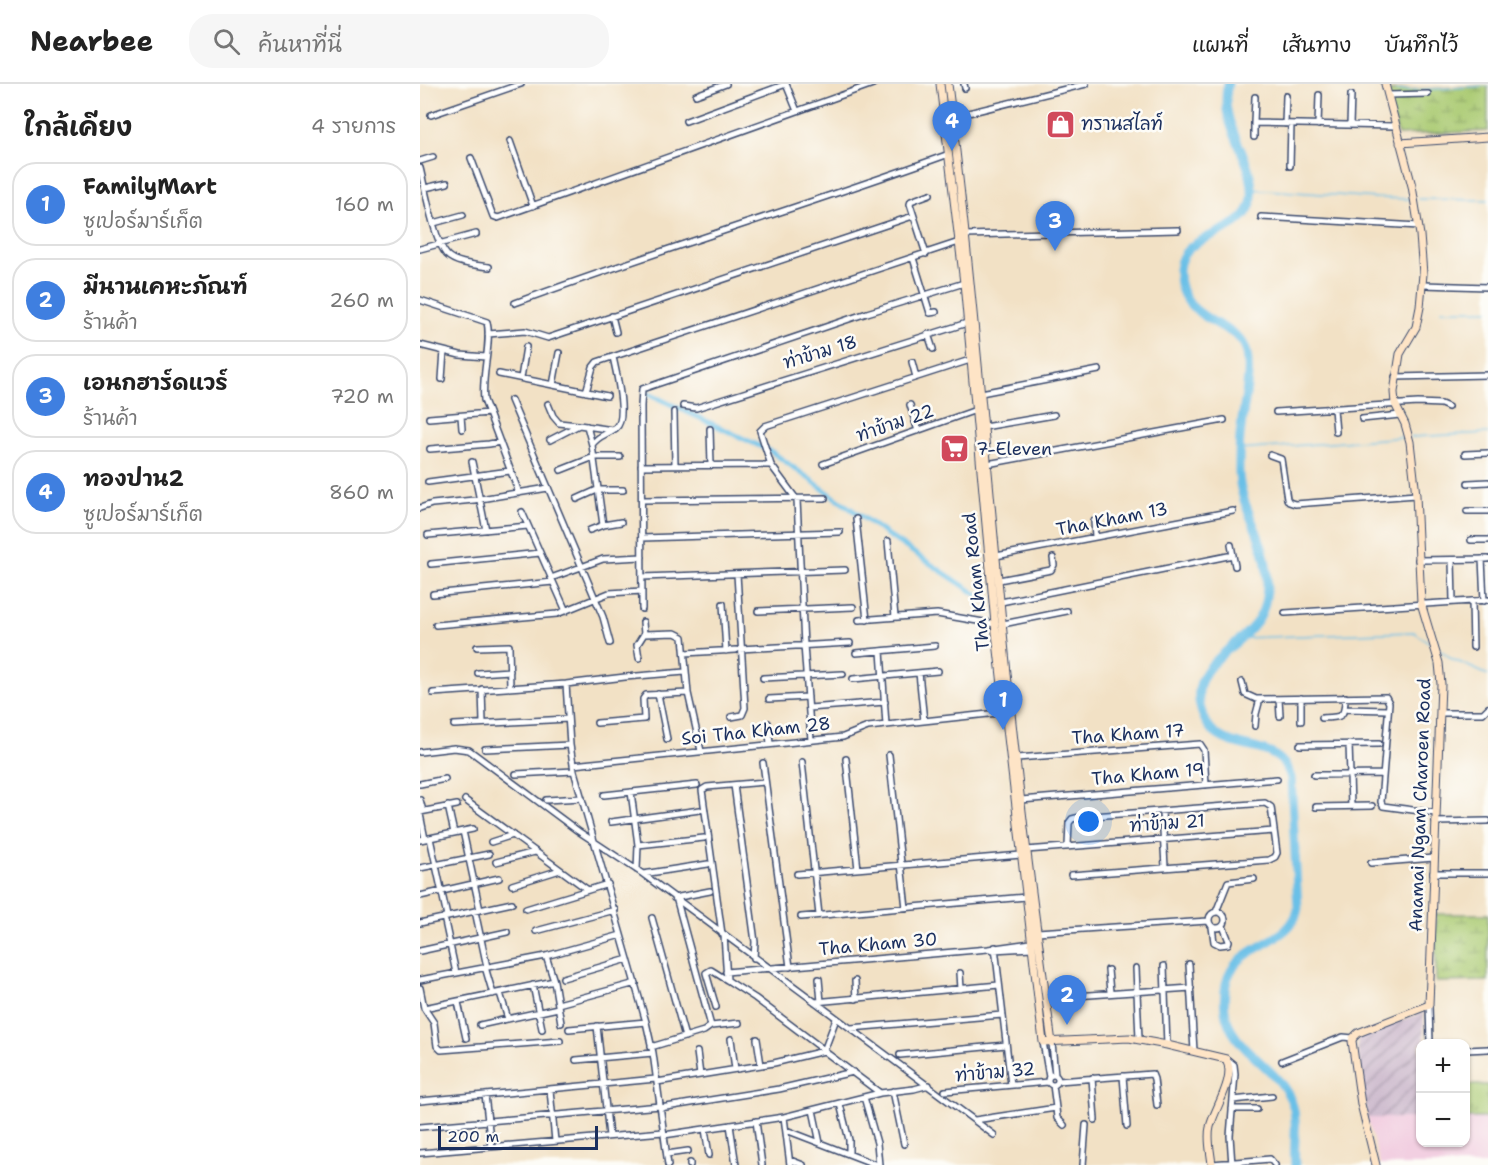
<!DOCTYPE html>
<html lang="th">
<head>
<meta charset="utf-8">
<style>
	:root { --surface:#fff; --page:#f6f6f6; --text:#222; --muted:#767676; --line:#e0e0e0; --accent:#d1495b }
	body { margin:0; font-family:"Shantell Sans","Playpen Sans Thai",sans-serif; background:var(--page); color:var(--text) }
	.controls { position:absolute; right:18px; bottom:18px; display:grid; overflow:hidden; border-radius:12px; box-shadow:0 2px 4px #0004 }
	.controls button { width:54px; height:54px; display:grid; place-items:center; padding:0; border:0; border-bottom:2px solid var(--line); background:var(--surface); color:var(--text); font:30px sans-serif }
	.scale { position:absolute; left:18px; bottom:15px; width:160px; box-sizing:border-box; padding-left:6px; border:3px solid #1b2f5e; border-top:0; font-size:16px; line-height:21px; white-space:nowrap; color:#1b2f5e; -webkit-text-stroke:4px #fdfcf7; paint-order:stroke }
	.you { position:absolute; left:669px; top:738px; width:21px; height:21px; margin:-15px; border:4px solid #fff; border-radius:50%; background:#1a73e8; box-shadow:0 0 0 9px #1a73e833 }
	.badge { display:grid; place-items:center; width:39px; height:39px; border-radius:50%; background:var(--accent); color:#fff; font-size:20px; font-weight:700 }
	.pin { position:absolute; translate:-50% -50px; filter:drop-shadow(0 2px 3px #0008) }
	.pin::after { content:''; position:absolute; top:32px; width:21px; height:18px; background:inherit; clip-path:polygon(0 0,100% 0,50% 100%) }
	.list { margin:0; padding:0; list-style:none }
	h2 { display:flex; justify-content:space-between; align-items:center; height:78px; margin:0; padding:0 24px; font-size:26px }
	h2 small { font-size:20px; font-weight:400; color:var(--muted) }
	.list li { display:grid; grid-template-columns:39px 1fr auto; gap:18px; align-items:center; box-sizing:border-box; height:84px; margin:0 12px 12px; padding:0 12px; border:2px solid var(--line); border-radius:24px }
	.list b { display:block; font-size:22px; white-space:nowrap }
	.list p { margin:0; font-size:20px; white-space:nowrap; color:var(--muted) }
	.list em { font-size:20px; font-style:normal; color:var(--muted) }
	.icon { flex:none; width:33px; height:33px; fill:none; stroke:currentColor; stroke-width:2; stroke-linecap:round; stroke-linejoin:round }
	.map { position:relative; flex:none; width:1068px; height:1081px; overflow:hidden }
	header { display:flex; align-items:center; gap:36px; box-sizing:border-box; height:84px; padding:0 30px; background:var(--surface); border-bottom:2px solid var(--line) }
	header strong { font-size:28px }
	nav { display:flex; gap:33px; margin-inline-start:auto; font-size:21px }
	.search { width:420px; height:54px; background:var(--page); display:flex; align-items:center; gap:15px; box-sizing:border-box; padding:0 21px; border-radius:24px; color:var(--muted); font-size:22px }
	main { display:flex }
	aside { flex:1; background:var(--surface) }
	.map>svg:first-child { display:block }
	.built { fill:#f2cfe1 }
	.industrial { fill:url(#industrial-furrows) }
	.grass { fill:url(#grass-tufts); stroke:#637d68; stroke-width:1.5 }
	.wetland { fill:url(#wetland-marsh); stroke:#637d68; stroke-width:1.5 }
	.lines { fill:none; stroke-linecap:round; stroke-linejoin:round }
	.stream { stroke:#6ac0e7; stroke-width:1.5 }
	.canal { stroke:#6ac0e7; stroke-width:5 }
	.river { stroke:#6ac0e7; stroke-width:9 }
	.street-casing { stroke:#3b4a6d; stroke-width:8 }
	.secondary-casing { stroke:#3b4a6d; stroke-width:9 }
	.street { stroke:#fff; stroke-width:5 }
	.secondary { stroke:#fee4c6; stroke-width:7 }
	.labels { text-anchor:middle; stroke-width:5; stroke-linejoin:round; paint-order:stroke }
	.poi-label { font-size:18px; fill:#1b2f5e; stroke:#fdfcf7; text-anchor:start }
	.street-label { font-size:18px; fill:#1b2f5e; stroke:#fdfcf7 }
</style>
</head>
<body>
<header>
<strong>Nearbee</strong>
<div class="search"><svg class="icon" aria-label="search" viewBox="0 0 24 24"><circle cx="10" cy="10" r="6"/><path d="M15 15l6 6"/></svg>ค้นหาที่นี่</div>
<nav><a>แผนที่</a><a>เส้นทาง</a><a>บันทึกไว้</a></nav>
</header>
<main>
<aside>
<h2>ใกล้เคียง<small>4 รายการ</small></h2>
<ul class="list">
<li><span class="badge" style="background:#3f7fe0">1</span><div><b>FamilyMart</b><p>ซูเปอร์มาร์เก็ต</p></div><em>160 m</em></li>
<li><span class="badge" style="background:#3f7fe0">2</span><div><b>มีนานเคหะภัณฑ์</b><p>ร้านค้า</p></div><em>260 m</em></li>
<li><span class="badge" style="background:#3f7fe0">3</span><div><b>เอนกฮาร์ดแวร์</b><p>ร้านค้า</p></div><em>720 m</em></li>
<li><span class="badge" style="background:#3f7fe0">4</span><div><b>ทองปาน2</b><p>ซูเปอร์มาร์เก็ต</p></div><em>860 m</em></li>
</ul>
</aside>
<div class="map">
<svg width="1068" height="1081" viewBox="0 0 1068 1081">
	<defs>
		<pattern id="industrial-furrows" width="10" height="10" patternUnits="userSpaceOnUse" patternTransform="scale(1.5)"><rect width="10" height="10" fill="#cfbdcf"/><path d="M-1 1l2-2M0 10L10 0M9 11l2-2" fill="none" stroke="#a79aab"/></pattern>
		<pattern id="grass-tufts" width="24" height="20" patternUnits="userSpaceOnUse" patternTransform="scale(1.5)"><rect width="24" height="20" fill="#abcb73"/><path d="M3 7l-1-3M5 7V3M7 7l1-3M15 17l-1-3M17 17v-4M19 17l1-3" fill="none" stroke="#8aa562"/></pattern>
		<pattern id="wetland-marsh" width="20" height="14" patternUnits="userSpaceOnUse" patternTransform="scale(1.5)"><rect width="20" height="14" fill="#abcb73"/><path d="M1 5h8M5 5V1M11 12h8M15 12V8" fill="none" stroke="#8aa562"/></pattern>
	</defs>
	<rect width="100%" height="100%" fill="#fdfcf7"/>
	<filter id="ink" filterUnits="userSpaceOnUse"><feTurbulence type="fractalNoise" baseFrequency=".0167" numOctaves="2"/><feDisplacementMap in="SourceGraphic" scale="12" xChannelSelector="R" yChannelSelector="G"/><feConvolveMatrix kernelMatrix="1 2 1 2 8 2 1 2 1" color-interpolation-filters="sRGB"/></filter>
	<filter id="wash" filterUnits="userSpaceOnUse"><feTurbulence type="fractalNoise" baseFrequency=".008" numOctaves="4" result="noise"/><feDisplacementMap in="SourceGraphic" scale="24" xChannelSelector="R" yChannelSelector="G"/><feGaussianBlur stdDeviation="1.35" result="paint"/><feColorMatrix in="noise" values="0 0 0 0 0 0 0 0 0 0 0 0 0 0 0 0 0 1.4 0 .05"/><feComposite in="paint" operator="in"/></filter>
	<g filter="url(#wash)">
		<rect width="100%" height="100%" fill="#f2e1c5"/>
		<!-- built -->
		<path class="built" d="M947,1034H1000V1058H1046V1034H1068V1081H960Z"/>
		<!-- industrial -->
		<path class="industrial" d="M1004,928V959L1000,960V1034H947L937,962L938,953L946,949Z"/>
		<!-- grass -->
		<path class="grass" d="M1046,1001H1068V1034H1046Z"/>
		<!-- wetland -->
		<path class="wetland" d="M1068,2V47L978,51L966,7Z
			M1016,830H1068V897L1016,898Z"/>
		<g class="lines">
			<!-- stream -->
			<path class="stream" d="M976,7L1068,2
				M832,105L957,114L990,115
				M998,115L1068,116
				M1021,226H1068
				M991,353L1068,349
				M819,366L986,353
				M822,554L994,548L1010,559
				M1019,565L1032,575L1068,591"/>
			<!-- canal -->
			<path class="canal" d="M229,310L352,368L470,453L565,516"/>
			<!-- river -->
			<path class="river" d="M808,0C797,41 835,73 832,113C829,154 762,145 759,185C757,219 781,231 806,245C811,248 820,253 823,259C835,277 823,323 821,344C819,357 819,371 819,385C818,425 849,454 847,498C847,510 845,526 837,537C818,565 770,581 780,622C793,681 858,645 871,694L878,824C872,862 815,858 806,900C793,967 857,972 873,1022C878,1038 873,1063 875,1081"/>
		</g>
	</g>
	<g filter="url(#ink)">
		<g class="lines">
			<defs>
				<path id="street" d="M544,0L545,4
					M276,11L306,0
					M968,11L1008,10
					M835,13L834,39L975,42
					M11,31L101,0
					M532,33L666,0
					M266,37L366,0L377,27
					M865,40L866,12
					M898,41L899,11
					M930,41L931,11
					M834,53V39
					M90,57L113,122
					M51,74L73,132L78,134L453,0
					M0,77L13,73
					M870,82L871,40
					M0,84C5,104 14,157 27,171C36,180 57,181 69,183
					M5,104L27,99
					M841,133L999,142
					M14,139L43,131
					M545,151L758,146
					M0,165L56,150
					M506,170L490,120L491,117L510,110
					M493,174L510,229L516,228
					M1003,201L1068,203
					M0,216L67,238C72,259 61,292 64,316L99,409
					M95,219C238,166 385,122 529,70
					M192,232L196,248
					M68,250L105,247L128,254L493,132
					M508,250L513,265
					M0,261L40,271L66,273
					M492,278L496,293
					M79,290L187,312
					M975,293L1068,291
					M101,294L106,263
					M22,295L24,267
					M133,301L139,269
					M166,308L173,283L177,278L539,158
					M561,309L679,286
					M91,316L183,533L190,559
					M128,320L133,332L139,339L158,341
					M490,321L498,347
					M263,322L276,324L547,239
					M914,325L916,348
					M254,328L255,381
					M856,328L998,319L1021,320L1028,323
					M41,332L42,345
					M9,334L69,329
					M942,335L980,331
					M167,342L172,361L183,441
					M564,343L634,331
					M290,345L291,381
					M130,356L159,341L193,346
					M172,361C178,351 187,351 196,344C208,335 196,287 193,273
					M10,365L69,360L80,358
					M1045,370L1068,369
					M850,371L861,375L867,415L869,418L875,420L996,411
					M52,378L66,446
					M403,380L556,326
					M567,380L804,336
					M221,382L351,381
					M141,386L174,373H200
					M8,398L90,387
					M1048,399L1068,398
					M157,415L177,406H203
					M222,416L405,414
					M0,424L12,420L54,416L128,404
					M1047,427H1068
					M102,428L146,527
					M436,435L447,536
					M674,437L675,453
					M170,446L183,441L201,438
					M8,451L108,442
					M222,454L420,448
					M1051,456H1068
					M468,457L475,533
					M811,461L815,482
					M576,472L813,427
					M1062,475L1064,517
					M998,476L1068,475
					M1032,476L1033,518
					M11,480L120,469
					M222,493L425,486
					M131,494L183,475L222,473
					M579,496L631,486L634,481L633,474
					M13,510L133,498
					M1052,517L1053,563
					M581,518L813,471
					M303,520L306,567
					M222,525L221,322L222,305L447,229L544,199
					M338,527L433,523
					M865,529L1068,516
					M439,536L517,530L575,540
					M583,540L647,527
					M16,541L137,530L189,509L222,507
					M224,550L255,549L263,553L268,609L281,667
					M57,563L89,562L90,603
					M320,565L430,559
					M461,567L466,641
					M265,569L316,566
					M436,569L515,562
					M219,574L217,561L224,550L223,538
					M58,589L90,587
					M499,589L504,637
					M343,594L423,590
					M433,595L518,587
					M822,598L825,610L836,615L966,613L969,619L961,718L963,722L1015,729
					M146,600L150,661L154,687L226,938L233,969L248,1081
					M62,605L63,639
					M13,609L146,600L205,593L265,588
					M238,610L247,655
					M881,614V637
					M349,615L388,613
					M859,615L860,632
					M389,624L465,618
					M925,625L968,626
					M1021,629H1063L1068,624
					M311,633L322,631L325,624L317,490
					M902,634C922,633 925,634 925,613
					M177,639L224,635L223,615L226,611L268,609
					M348,639L350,660
					M34,641L148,635
					M835,642L836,630L840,615
					M391,656L384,561L377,416L351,381L340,347L345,342L550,276
					M929,660L931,722
					M880,661L959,660
					M65,665L150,661
					M0,668L34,664L49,666L158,747L223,790L574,1051
					M469,671L486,824
					M597,674L780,660L784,666L786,701
					M426,675L438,785
					M382,678L399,831
					M343,679L370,883
					M153,681L423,653L448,643L587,628
					M96,690L154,687
					M894,691L962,690
					M0,700L25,695
					M314,701L335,858L334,874
					M211,708L218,761L217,786
					M184,711L277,701
					M0,716L3,727
					M45,716L168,806
					M126,716L162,714
					M601,716L857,695
					M28,722L34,749
					M896,723L952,722
					M0,728L37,721
					M742,728L745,783
					M0,730L5,755
					M191,738L280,726
					M1015,738L1068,737
					M43,747L60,826
					M10,754L27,832
					M0,756L53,745
					M71,758L93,751
					M218,761L284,754
					M648,762L649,739L652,735L660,733L845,719L851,723L857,769L855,773L849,776L651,791
					M606,766L854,747
					M76,778L115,768
					M951,779L1014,774
					M0,784L69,770
					M1013,789H1068
					M223,790L288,780
					M377,790L601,771
					M92,801L140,786
					M0,812L79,794
					M254,814L290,807
					M257,817L291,942
					M106,825L188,800
					M55,827L67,883
					M789 836a8 8 0 1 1 16 0a8 8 0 1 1-16 0Z
					M796,828L808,798L834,795
					M24,833L36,889
					M381,833L606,813
					M232,834L265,953
					M0,839L92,819
					M792,843L794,858L800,861L808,860L809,857L803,842
					M116,847L195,826
					M617,848L788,837
					M302,850L282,706L287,703L345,698
					M304,851L307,896L335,914L404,966
					M575,863L591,1001
					M573,866L612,864
					M0,867L87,848
					M126,872L201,851
					M769,880L774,967
					M744,882L747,961
					M65,883L73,910
					M716,884L719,955
					M688,886L690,908
					M306,888L568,865L611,859
					M540,889L541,905
					M143,894L208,875
					M399,895L401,918
					M0,896L126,872L134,897L141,939
					M435,897L436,915
					M113,901L122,945
					M0,904L4,924L14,939L17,962L21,966L140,957
					M80,909L88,935
					M626,914L771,904
					M38,918L46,954
					M395,918L579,901
					M138,920L216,899
					M1009,921L1010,960
					M296,923L286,889L291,886L307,896
					M4,924L134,897
					M60,941L138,924
					M177,942L189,1052
					M431,944L582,931
					M149,945L226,938
					M311,955L315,985
					M337,955L341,981
					M623,958L629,993
					M632,959L635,991
					M231,963L284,947L291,942L319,939
					M1046,966L1068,965
					M404,967L416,935
					M277,968L280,991
					M480,971L586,961
					M156,976L233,969
					M808,976L814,981L815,990L810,1052L812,1081
					M862,977L923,953L933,954
					M628 996a5 5 0 1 1 10 0a5 5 0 1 1-10 0Z
					M703,992L707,1042
					M672,994L675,1036
					M638,997L732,990L734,995L737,1021
					M237,998L354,979L404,967L460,1009
					M130,1006L135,1057
					M473,1007L484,1060
					M525,1007L628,998
					M65,1011L71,1063
					M444,1013L457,1059L459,1081
					M813,1016L852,1012
					M0,1017L236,995
					M420,1020L429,1056V1070
					M240,1024L359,1005L433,988
					M636,1024L637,1034L644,1041
					M812,1025H837
					M393,1026L400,1059
					M364,1033L370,1081
					M555,1036L636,1024L633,1001
					M336,1037L342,1081
					M310,1041L316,1081
					M0,1043L240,1022
					M285,1045L289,1071
					M366,1046L457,1081
					M244,1051L364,1033L460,1009L494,1005L509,1001
					M0,1069L243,1048
					M247,1070L268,1067
					M370,1076L383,1081
					M270,1079V1081
					M792,1080L850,1075L855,1081
					M663,1081L666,1041"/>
				<path id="secondary" d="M520,0L544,199L575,540L623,958L709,954L747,961L806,975C817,993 794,1025 790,1043C787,1055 791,1069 792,1081
					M528,0C552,193 567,386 586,579C598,706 615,833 632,959
					M980,59L1068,53
					M956,1081L941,1020L932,957L933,954L938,949L1009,921L1021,600L1019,579L1001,519L996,411L990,358L985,340L975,320L974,308L980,270L996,243L1000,223L1003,190L1000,151L992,102L965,0"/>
			</defs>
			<!-- street casing -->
			<use href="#street" class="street-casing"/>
			<!-- secondary casing -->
			<use href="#secondary" class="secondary-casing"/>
			<!-- street -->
			<use href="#street" class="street"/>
			<!-- secondary -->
			<use href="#secondary" class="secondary"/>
		</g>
	</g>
	<!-- icons -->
	<defs>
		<symbol id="shop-square" viewBox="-11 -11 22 22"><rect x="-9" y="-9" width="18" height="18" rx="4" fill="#d1495b" stroke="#fdfcf7"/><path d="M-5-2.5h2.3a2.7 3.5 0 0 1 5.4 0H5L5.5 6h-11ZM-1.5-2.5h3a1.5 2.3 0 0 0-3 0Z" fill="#fff"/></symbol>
		<symbol id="supermarket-square" viewBox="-11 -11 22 22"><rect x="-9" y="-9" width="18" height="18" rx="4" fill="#d1495b" stroke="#fdfcf7"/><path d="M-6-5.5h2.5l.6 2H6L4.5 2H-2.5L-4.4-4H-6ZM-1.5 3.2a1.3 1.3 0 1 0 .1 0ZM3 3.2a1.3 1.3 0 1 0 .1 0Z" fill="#fff"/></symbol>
	</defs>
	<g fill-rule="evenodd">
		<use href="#shop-square" x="624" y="24" width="33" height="33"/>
		<use href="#supermarket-square" x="518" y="348" width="33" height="33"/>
	</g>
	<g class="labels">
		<!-- poi labels -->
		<g class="poi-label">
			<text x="661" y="46">ทรานสไลท์</text>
			<text x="556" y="371">7-Eleven</text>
		</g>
		<!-- street labels -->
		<g class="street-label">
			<text transform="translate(400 268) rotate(-17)" y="6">ท่าข้าม 18</text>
			<text transform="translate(475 339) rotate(-19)" y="6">ท่าข้าม 22</text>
			<text transform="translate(692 435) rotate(-11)" y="6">Tha Kham 13</text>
			<text transform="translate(556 498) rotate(-96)" y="6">Tha Kham Road</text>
			<text transform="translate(336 647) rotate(-6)" y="6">Soi Tha Kham 28</text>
			<text transform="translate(708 650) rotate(-4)" y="6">Tha Kham 17</text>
			<text transform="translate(728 690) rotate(-5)" y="6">Tha Kham 19</text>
			<text transform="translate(1000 721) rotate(-88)" y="6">Anamai Ngam Charoen Road</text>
			<text transform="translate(747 739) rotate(-4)" y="6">ท่าข้าม 21</text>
			<text transform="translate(458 860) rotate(-5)" y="6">Tha Kham 30</text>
			<text transform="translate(575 988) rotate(-5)" y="6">ท่าข้าม 32</text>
		</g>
	</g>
</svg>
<div class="controls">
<button>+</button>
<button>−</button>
</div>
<div class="scale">200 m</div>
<div class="you"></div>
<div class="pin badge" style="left:583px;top:646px;background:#3f7fe0">1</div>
<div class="pin badge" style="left:647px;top:941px;background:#3f7fe0">2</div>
<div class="pin badge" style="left:635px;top:167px;background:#3f7fe0">3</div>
<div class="pin badge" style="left:532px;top:67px;background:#3f7fe0">4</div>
</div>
</main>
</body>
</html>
